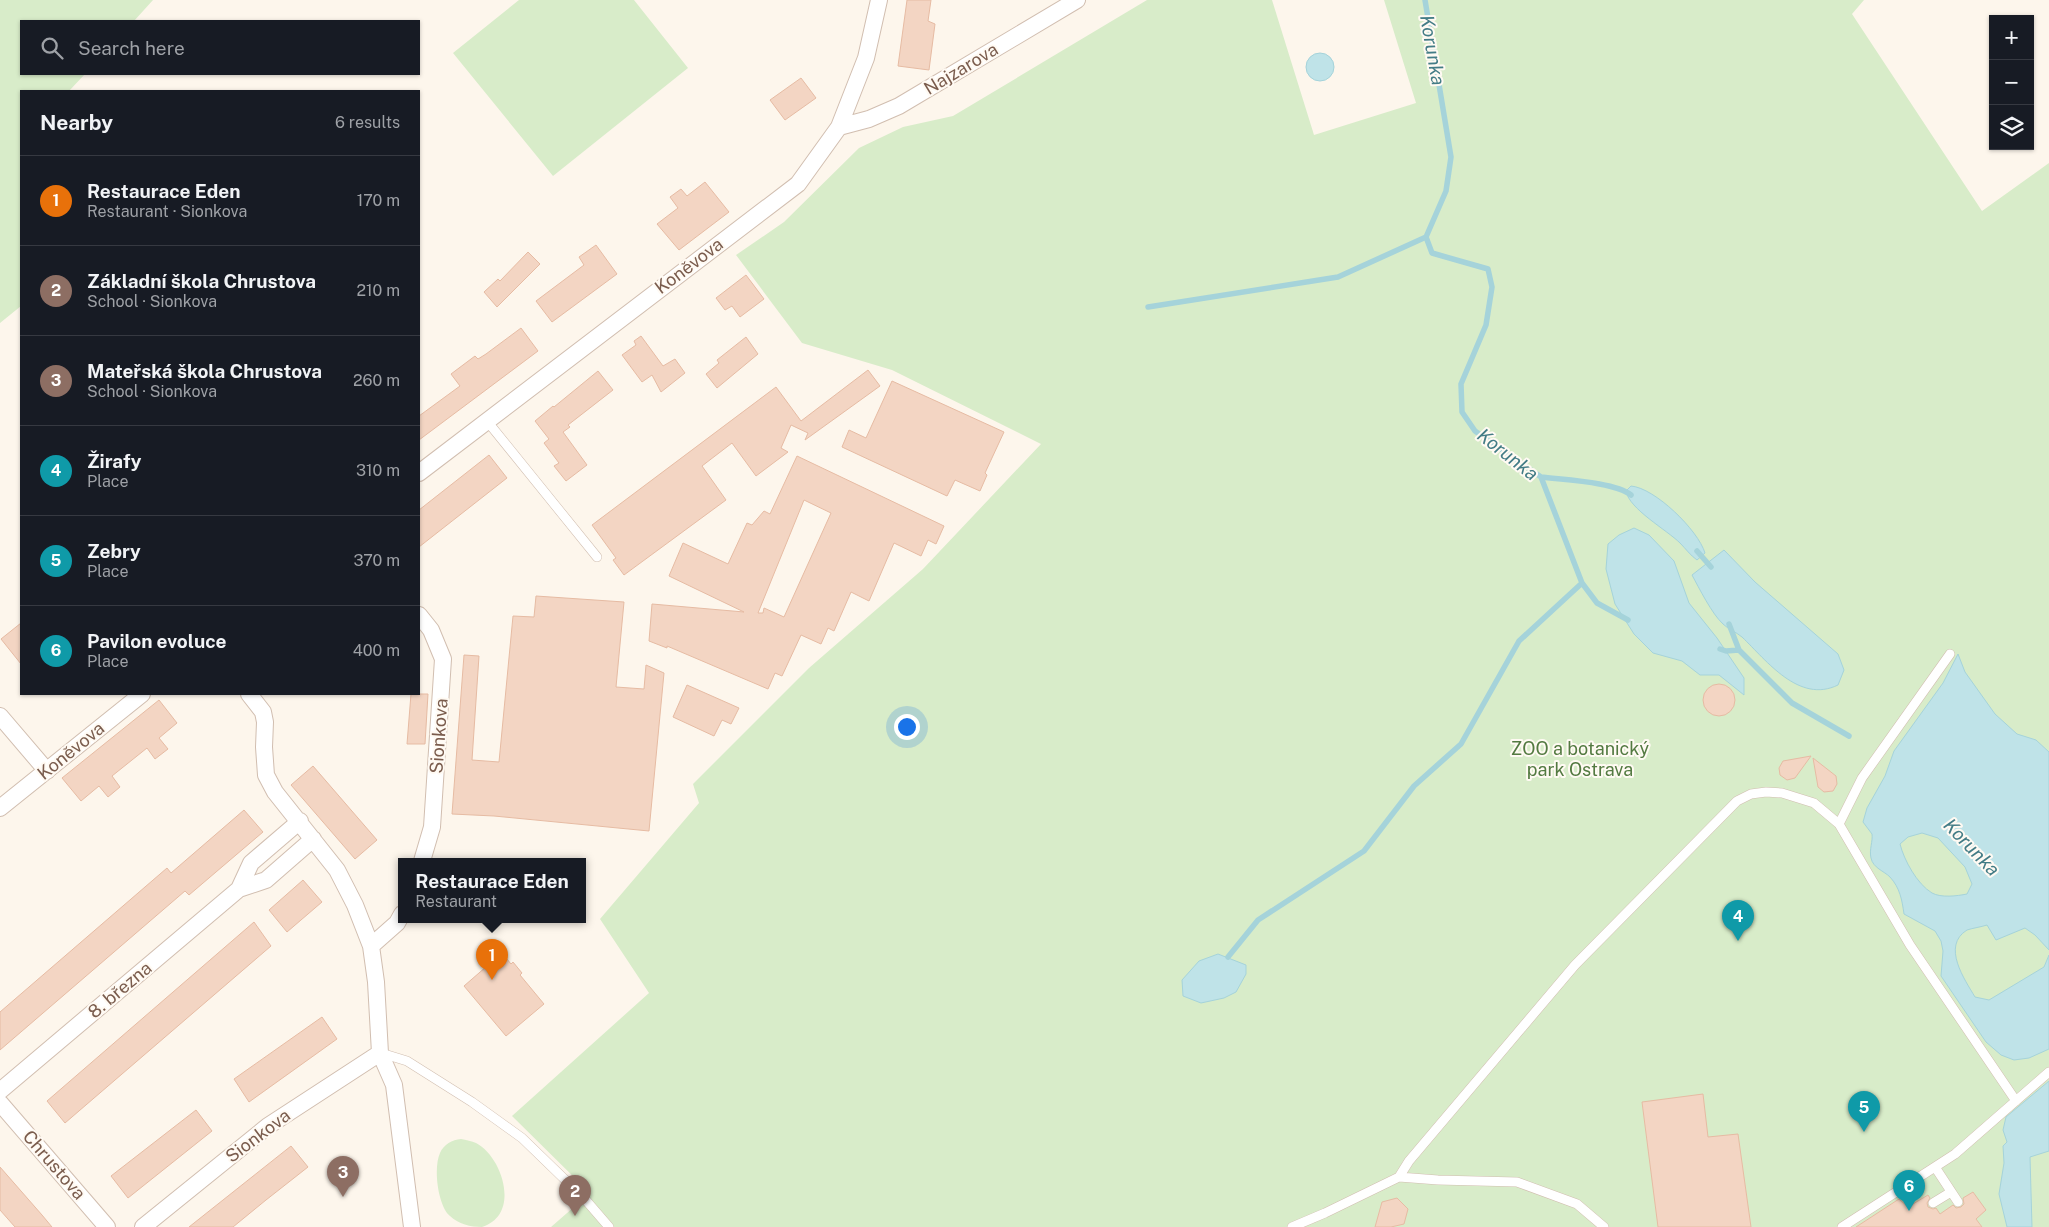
<!DOCTYPE html>
<html lang="en">
<head>
<meta charset="utf-8">
<style>
	:root { --surface:#171b24; --page:#242831; --text:#f1f3f6; --muted:#9ea1a6; --line:#363941; --accent:#e76f51 }
	body { margin:0; font-family:"Public Sans",sans-serif; background:var(--page); color:var(--text) }
	.controls { position:absolute; right:15px; top:15px; display:grid; overflow:hidden; border-radius:0px; box-shadow:0 1px 4px #0004 }
	.controls button { width:45px; height:45px; display:grid; place-items:center; padding:0; border:0; border-bottom:1px solid var(--line); background:var(--surface); color:var(--text); font:25px sans-serif }
	.you { position:absolute; left:906px; top:726px; width:18px; height:18px; margin:-12px; border:4px solid #fff; border-radius:50%; background:#1a73e8; box-shadow:0 0 0 8px #1a73e833 }
	.badge { display:grid; place-items:center; width:32px; height:32px; border-radius:50%; background:var(--accent); color:#fff; font-size:16px; font-weight:700 }
	.pin { position:absolute; translate:-50% -41px; filter:drop-shadow(0 1px 2px #0008) }
	.pin::after { content:''; position:absolute; top:26px; width:18px; height:15px; background:inherit; clip-path:polygon(0 0,100% 0,50% 100%) }
	.popup { position:absolute; left:398px; top:858px; width:188px; height:65px; box-sizing:border-box; display:grid; place-content:center; border-radius:0px; background:var(--surface); filter:drop-shadow(0 1px 4px #0005); font-size:16px; white-space:nowrap; color:var(--muted) }
	.popup b { font-size:19px; color:var(--text) }
	.popup::after { content:''; position:absolute; left:50%; top:100%; margin-left:-10px; border:10px solid transparent; border-top-color:var(--surface) }
	.list { margin:0; padding:0; list-style:none }
	h2 { display:flex; justify-content:space-between; align-items:center; height:65px; margin:0; padding:0 20px; font-size:21px }
	h2 small { font-size:16px; font-weight:400; color:var(--muted) }
	.list li { display:grid; grid-template-columns:32px 1fr auto; gap:15px; align-items:center; box-sizing:border-box; height:90px; padding:0 20px; border-top:1px solid var(--line) }
	.list b { display:block; font-size:19px; white-space:nowrap }
	.list p { margin:0; font-size:16px; white-space:nowrap; color:var(--muted) }
	.list em { font-size:16px; font-style:normal; color:var(--muted) }
	.icon { flex:none; width:28px; height:28px; fill:none; stroke:currentColor; stroke-width:2; stroke-linecap:round; stroke-linejoin:round }
	.map { position:relative; flex:none; width:2049px; height:1227px; overflow:hidden }
	.search { position:absolute; background:var(--surface); box-shadow:0 1px 4px #0004; left:20px; top:20px; width:400px; height:55px; display:flex; align-items:center; gap:12px; box-sizing:border-box; padding:0 18px; border-radius:0px; color:var(--muted); font-size:19px }
	.panel { position:absolute; background:var(--surface); box-shadow:0 1px 4px #0004; left:20px; top:90px; width:400px; height:605px; border-radius:0px }
	.map>svg:first-child { display:block }
	.green { fill:#d8ecc9 }
	.water { fill:#bfe3e8; stroke:#a5d3da; fill-rule:evenodd }
	.lines { fill:none; stroke-linecap:round; stroke-linejoin:round }
	.stream { stroke:#a5d3da; stroke-width:5.5 }
	.building { fill:#f3d5c3; stroke:#e6bba3; fill-rule:evenodd }
	.service-casing { stroke:#d1beb0; stroke-width:10 }
	.minor-casing { stroke:#d1beb0; stroke-width:18 }
	.service { stroke:#fff; stroke-width:9 }
	.minor { stroke:#fff; stroke-width:16 }
	.labels { text-anchor:middle; stroke-width:4; stroke-linejoin:round; paint-order:stroke }
	.street-label { font-size:18px; fill:#7a5c4d; stroke:#fffaf3 }
	.park-label { font-size:18px; fill:#537a41; stroke:#fffaf3 }
	.water-label { font-size:19px; font-style:italic; fill:#437c86; stroke:#fffaf3 }
</style>
</head>
<body>
<div class="map">
<svg width="2049" height="1227" viewBox="0 0 2049 1227">
	<rect width="100%" height="100%" fill="#fdf6ec"/>
	<!-- green -->
	<path class="green" d="M0,0H153L134,21H21V74H85L69,91H21V306L0,323Z
		M519,0H634L688,68L553,176L453,53Z
		M1147,0H1272L1314,135L1416,103L1384,0H1864L1852,14L1982,211L2049,163V1227H551L590,1193L512,1116L649,993L600,919L699,803L693,784L809,668L923,569L1041,444L892,370L802,343L736,255L784,222L859,148L903,127L953,116Z
		M461,1139C466,1140 472,1141 476,1143C503,1157 521,1215 482,1227C471,1227 458,1224 450,1216C438,1206 433,1168 440,1153C444,1144 452,1140 461,1139Z"/>
	<!-- water -->
	<path class="water" d="M1306 67a14 14 0 1 1 28 0a14 14 0 1 1-28 0Z
		M1631,486C1655,488 1698,530 1705,553L1697,560C1690,555 1686,549 1680,543C1667,530 1629,509 1626,491Z
		M1634,528L1649,535L1674,561L1689,603L1717,638L1744,678V695L1719,675H1700L1682,661L1653,653L1634,634L1615,604L1606,569L1608,544L1619,535Z
		M1724,550L1755,582L1838,654L1844,670L1838,685C1799,704 1767,661 1742,637C1736,632 1728,629 1723,624C1712,614 1699,588 1692,575Z
		M1958,654L1965,672L1995,714L2017,734L2036,740L2049,752V950L2035,935L2025,928L1996,940L1987,925C1981,927 1973,928 1967,930C1941,946 1965,980 1975,997L1989,1000L2044,967L2049,955V1049L2029,1058L2014,1060L2001,1055L1986,1042L1941,976L1943,951L1941,941L1935,931L1904,914C1902,900 1900,888 1890,877C1884,871 1873,868 1871,858C1869,850 1873,841 1872,834L1863,822L1867,808L1885,776L1894,751L1943,683ZM1922,833L1938,838L1965,867L1972,884L1967,894C1957,896 1941,898 1932,893C1917,884 1904,860 1900,844L1908,837Z
		M1218,954L1246,965V974L1236,992L1224,998L1201,1003L1183,996L1182,980L1199,961Z
		M2049,1081V1151L2030,1157L2032,1227H2007L1999,1194L2004,1163L2003,1146L2007,1142L2003,1130L2006,1117Z"/>
	<g class="lines">
		<!-- stream -->
		<path class="stream" d="M1425,0L1451,157L1446,191L1426,237L1432,253L1488,269L1492,287L1486,325L1461,384L1462,412L1475,431L1541,477L1582,583L1597,603L1628,620
			M1148,307L1338,277L1426,237
			M1541,477C1564,480 1615,482 1631,495
			M1697,551L1711,567
			M1729,624L1739,650
			M1720,649L1726,651L1739,650L1792,703L1849,736
			M1228,957L1258,920L1364,851L1414,786L1461,744L1519,641L1582,583"/>
	</g>
	<!-- building -->
	<path class="building" d="M907,0H931L928,21L935,24L929,70L898,66Z
		M801,78L816,98L785,120L770,100Z
		M705,182L729,212L679,250L657,224L678,208L670,197L681,189L687,196Z
		M596,245L617,274L552,322L536,301L584,265L579,257Z
		M528,252L540,264L497,307L484,292L498,279L500,281Z
		M746,275L764,299L740,317L732,306L725,310L716,298Z
		M521,328L538,351L419,440V416L460,386L451,374L475,356L478,359L486,354Z
		M641,336L663,366L675,359L685,373L661,392L652,375L642,382L622,355L636,345L634,341Z
		M746,337L758,354L717,388L706,374L719,363L717,360Z
		M868,370L880,386L805,440L808,433L791,425L781,448L788,452L756,476L732,443L702,466L726,500L624,575L613,560L616,558L592,525L776,387L801,421Z
		M598,371L613,390L568,425L570,427L563,432L587,465L566,481L554,466L559,463L544,443L549,439L535,421L553,406L554,407Z
		M892,381L1004,432L985,473L987,475L980,491L955,480L947,496L842,447L849,430L866,438Z
		M489,455L507,478L419,547V510Z
		M797,456L944,526L936,544L928,540L921,556L894,543L869,601L851,592L834,631L828,628L821,644L801,635L782,676L775,673L768,689L667,646V648L649,641L652,604L744,612L669,576L683,543L728,564L747,523L752,525L764,511L770,514ZM804,500L831,513L784,617L764,608L763,613H758Z
		M536,596L624,602L616,687L644,689L646,665L664,673L649,831L494,816L452,814L464,655L479,656L472,760L499,762L513,616L534,617Z
		M21,623V664L1,639Z
		M1703 700a16 16 0 1 1 32 0a16 16 0 1 1-32 0Z
		M687,685L739,708L731,724L722,720L714,736L673,717Z
		M411,694H428L425,744H407Z
		M159,700L177,723L159,738L168,749L155,759L147,748L112,776L120,787L108,797L99,786L81,801L62,778Z
		M1811,756L1795,778L1787,780L1780,775L1779,768L1783,761Z
		M1813,758L1836,776L1837,784L1833,791L1824,792L1818,787Z
		M313,766L377,840L355,859L291,785Z
		M244,810L263,832L189,895L185,891L0,1050V1012L167,868L171,873Z
		M303,880L322,902L287,932L269,910Z
		M254,922L271,946L65,1123L47,1101Z
		M502,953L511,964L513,962L522,973L520,975L544,1004L506,1036L464,986Z
		M322,1017L337,1039L249,1102L234,1079Z
		M1703,1094L1708,1137L1738,1134L1751,1227H1658L1642,1102Z
		M196,1110L212,1131L128,1198L111,1176Z
		M291,1146L308,1167L266,1200L233,1227H189Z
		M0,1167L42,1215L52,1227H15L0,1210Z
		M1973,1192L1986,1210L1976,1219L1982,1227H1856L1899,1199L1908,1207L1928,1195L1930,1198L1927,1203L1928,1207L1933,1209L1936,1208L1940,1214L1953,1205L1956,1208L1961,1207L1964,1204L1963,1198Z
		M1397,1198L1408,1209L1404,1224L1391,1227H1375L1382,1202Z"/>
	<g class="lines">
		<defs>
			<path id="service" d="M487,421L597,557
				M1950,654L1862,778L1839,824L1910,945L2016,1101
				M381,1053L407,1061L472,1102L522,1138L584,1198L609,1227
				M1935,1167L1958,1202
				M1399,1177L1409,1161L1575,965L1737,801L1751,794L1766,792L1782,793L1814,803L1839,824
				M1933,1203L1951,1192
				M1292,1227L1325,1213L1399,1177L1438,1180L1517,1182L1577,1204L1604,1227
				M1842,1227L1955,1154L2049,1072"/>
			<path id="minor" d="M839,127L869,119L899,106L1077,0
				M419,473L798,184L839,127L866,58L879,0
				M419,615L431,630L443,659L432,827L422,861
				M249,694L263,712L265,722L264,747L266,775L275,792L337,870L355,905L371,946L376,982L380,1053L394,1085L412,1227
				M0,716L47,771
				M0,808L142,694
				M239,889L251,863L300,821
				M371,946L397,923L402,914
				M0,1091L239,889L266,880L313,839
				M0,1103L107,1227
				M143,1227L268,1126L380,1053"/>
		</defs>
		<!-- service casing -->
		<use href="#service" class="service-casing"/>
		<!-- minor casing -->
		<use href="#minor" class="minor-casing"/>
		<!-- service -->
		<use href="#service" class="service"/>
		<!-- minor -->
		<use href="#minor" class="minor"/>
	</g>
	<g class="labels">
		<!-- street labels -->
		<g class="street-label">
			<text transform="translate(961 69) rotate(-31)" y="6">Najzarova</text>
			<text transform="translate(689 266) rotate(-37)" y="6">Koněvova</text>
			<text transform="translate(439 736) rotate(-86)" y="6">Sionkova</text>
			<text transform="translate(71 751) rotate(-39)" y="6">Koněvova</text>
			<text transform="translate(120 990) rotate(-40)" y="6">8. března</text>
			<text transform="translate(258 1136) rotate(-37)" y="6">Sionkova</text>
			<text transform="translate(54 1165) rotate(49)" y="6">Chrustova</text>
		</g>
		<!-- park labels -->
		<g class="park-label">
			<text x="1580" y="755">ZOO a botanický<tspan x="1580" dy="21">park Ostrava</tspan></text>
		</g>
		<!-- water labels -->
		<g class="water-label">
			<text transform="translate(1433 50) rotate(80)" y="7">Korunka</text>
			<text transform="translate(1508 454) rotate(38)" y="7">Korunka</text>
			<text transform="translate(1972 847) rotate(46)" y="7">Korunka</text>
		</g>
	</g>
</svg>
<div class="controls">
<button>+</button>
<button>−</button>
<button><svg class="icon" aria-label="layers" viewBox="0 0 24 24"><path d="M12 4l9 5-9 5-9-5zM3 14l9 5 9-5"/></svg></button>
</div>
<div class="you"></div>
<div class="pin badge" style="left:492px;top:980px;background:#e8710a">1</div>
<div class="popup"><b>Restaurace Eden</b>Restaurant</div>
<div class="pin badge" style="left:575px;top:1216px;background:#8d6e63">2</div>
<div class="pin badge" style="left:343px;top:1197px;background:#8d6e63">3</div>
<div class="pin badge" style="left:1738px;top:941px;background:#0f9aa8">4</div>
<div class="pin badge" style="left:1864px;top:1132px;background:#0f9aa8">5</div>
<div class="pin badge" style="left:1909px;top:1211px;background:#0f9aa8">6</div>
<div class="search"><svg class="icon" aria-label="search" viewBox="0 0 24 24"><circle cx="10" cy="10" r="6"/><path d="M15 15l6 6"/></svg>Search here</div>
<section class="panel">
<h2>Nearby<small>6 results</small></h2>
<ul class="list">
<li><span class="badge" style="background:#e8710a">1</span><div><b>Restaurace Eden</b><p>Restaurant · Sionkova</p></div><em>170 m</em></li>
<li><span class="badge" style="background:#8d6e63">2</span><div><b>Základní škola Chrustova</b><p>School · Sionkova</p></div><em>210 m</em></li>
<li><span class="badge" style="background:#8d6e63">3</span><div><b>Mateřská škola Chrustova</b><p>School · Sionkova</p></div><em>260 m</em></li>
<li><span class="badge" style="background:#0f9aa8">4</span><div><b>Žirafy</b><p>Place</p></div><em>310 m</em></li>
<li><span class="badge" style="background:#0f9aa8">5</span><div><b>Zebry</b><p>Place</p></div><em>370 m</em></li>
<li><span class="badge" style="background:#0f9aa8">6</span><div><b>Pavilon evoluce</b><p>Place</p></div><em>400 m</em></li>
</ul>
</section>
</div>
</body>
</html>
